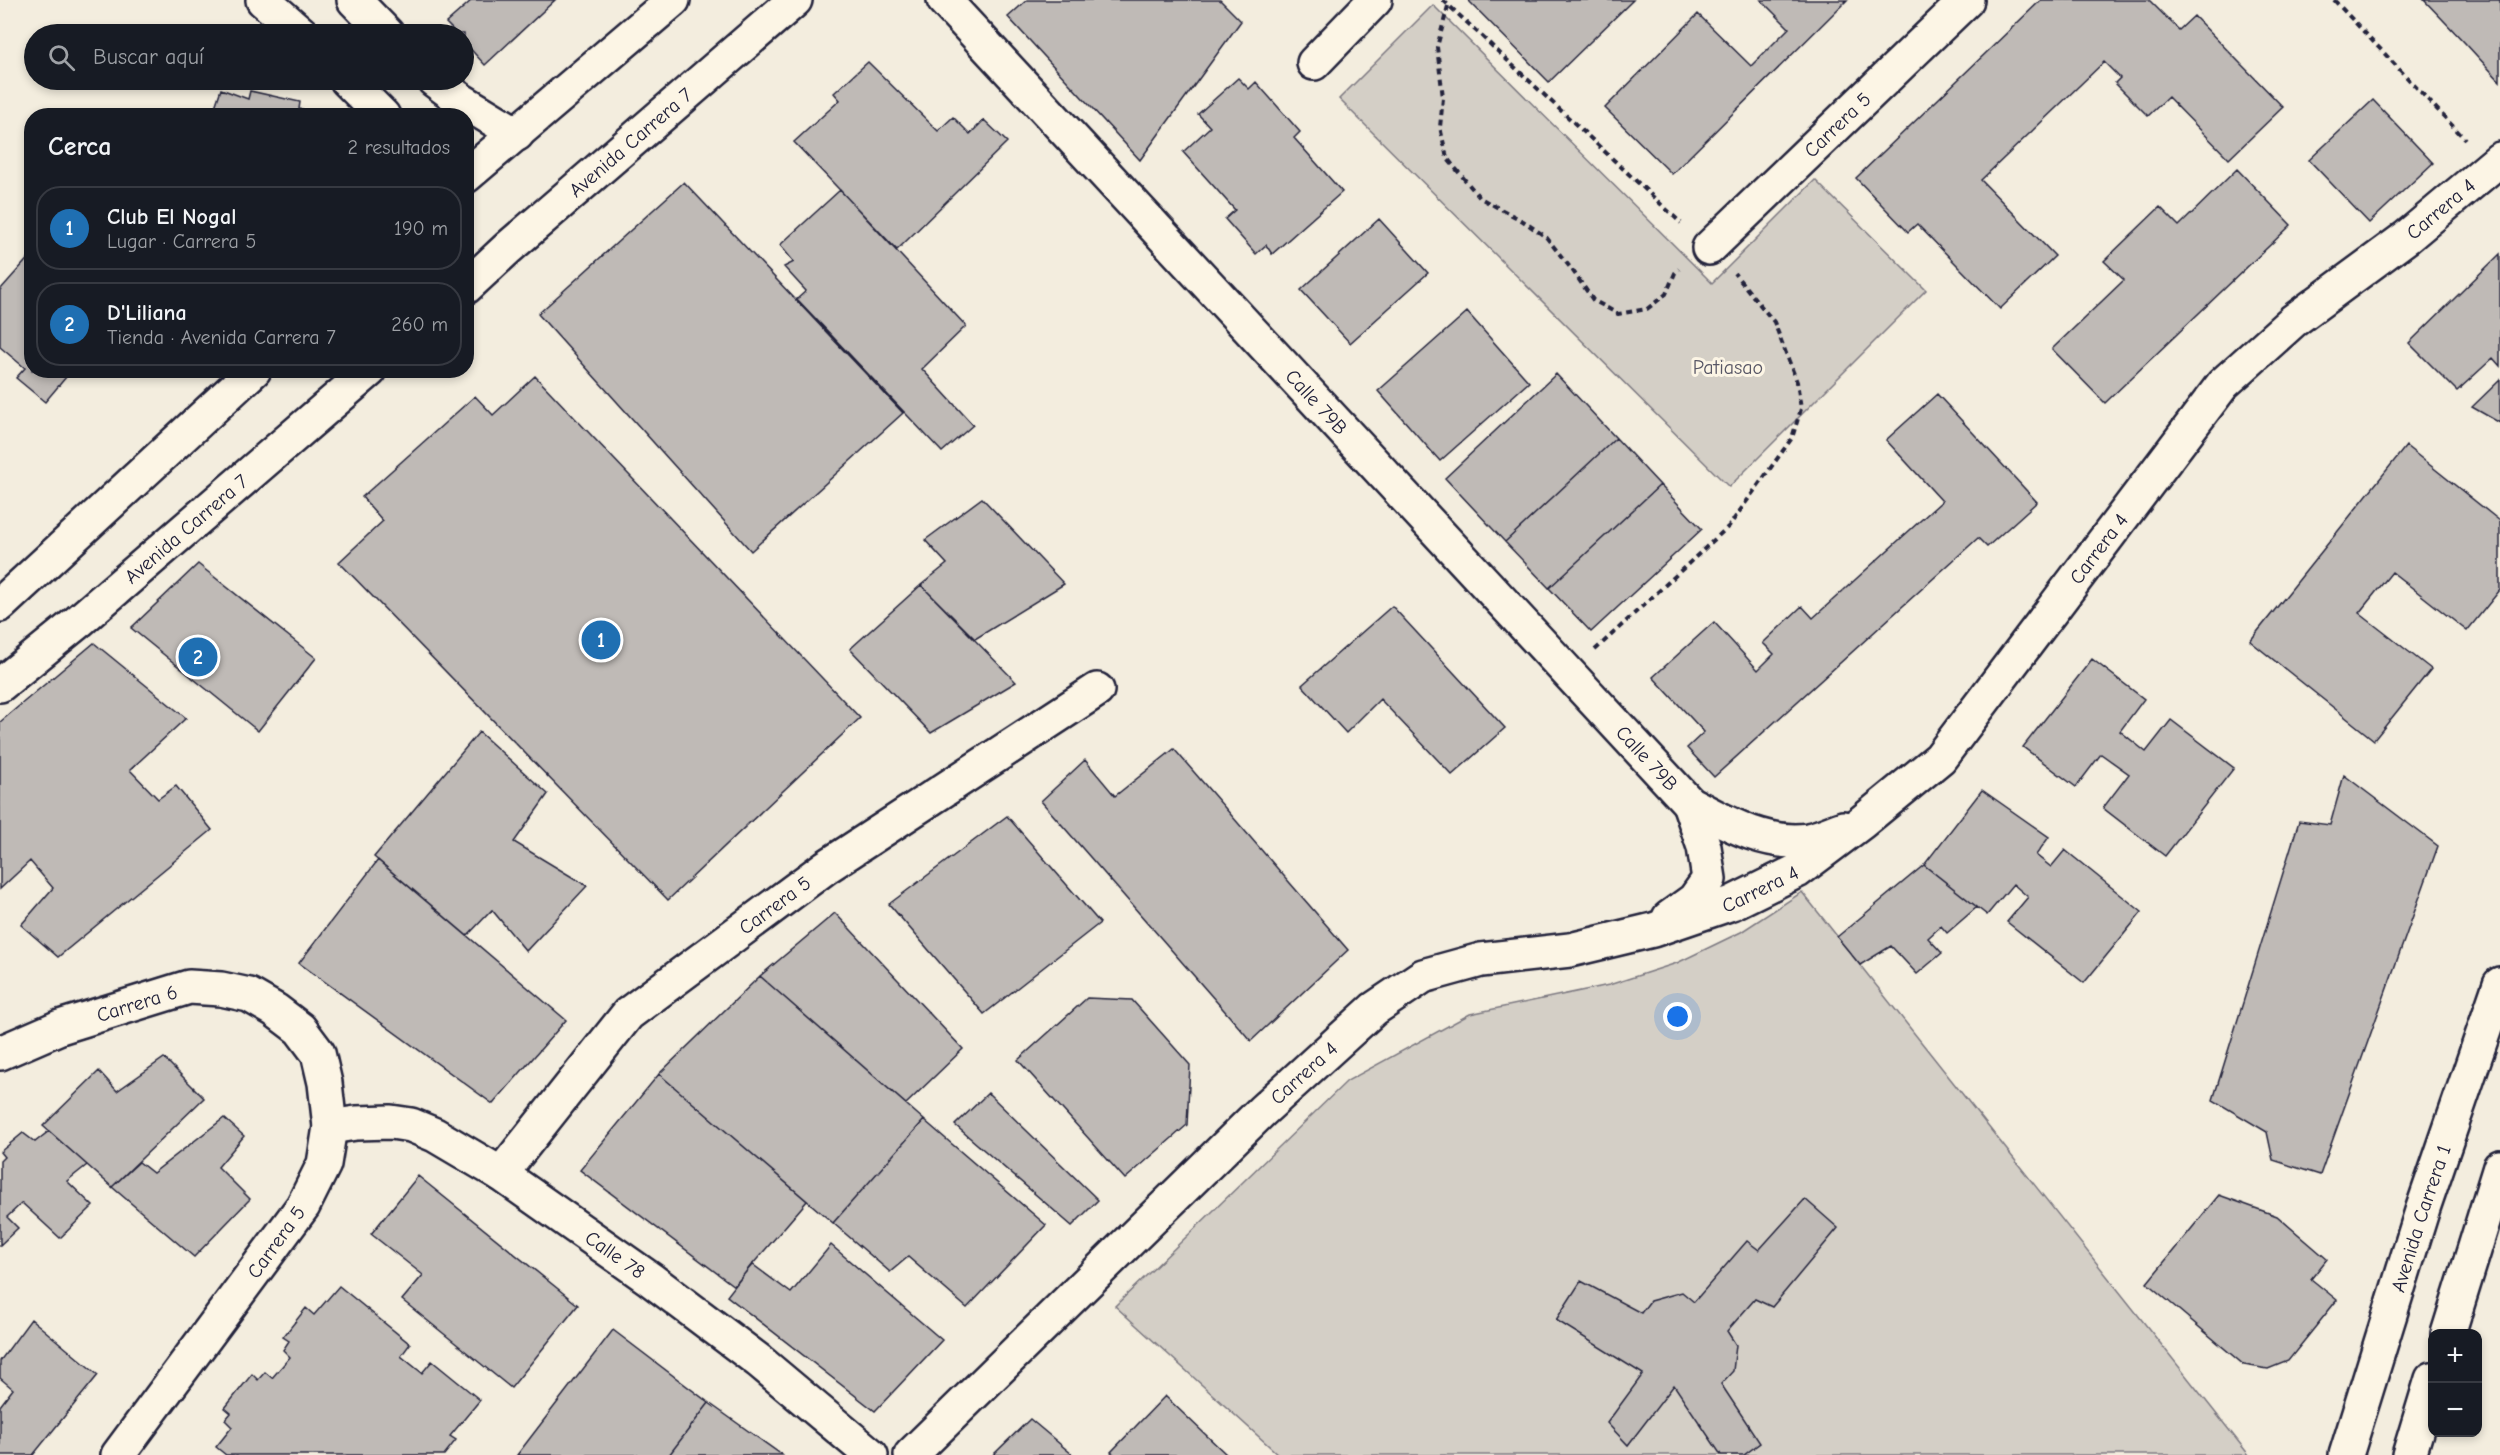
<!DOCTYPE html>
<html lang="es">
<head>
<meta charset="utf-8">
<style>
	:root { --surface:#171b24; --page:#242831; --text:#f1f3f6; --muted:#9ea1a6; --line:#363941; --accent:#1f6fb2 }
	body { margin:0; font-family:"Comic Neue",sans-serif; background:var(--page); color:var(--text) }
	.controls { position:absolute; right:18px; bottom:18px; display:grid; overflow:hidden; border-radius:12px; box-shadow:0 3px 9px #0003 }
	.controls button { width:54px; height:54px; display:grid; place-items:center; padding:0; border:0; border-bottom:2px solid var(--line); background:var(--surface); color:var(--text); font:30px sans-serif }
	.you { position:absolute; left:1678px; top:1017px; width:21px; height:21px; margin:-15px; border:4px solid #fff; border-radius:50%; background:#1a73e8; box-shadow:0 0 0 9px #1a73e833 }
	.badge { display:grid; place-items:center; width:39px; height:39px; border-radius:50%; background:var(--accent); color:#fff; font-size:20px; font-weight:700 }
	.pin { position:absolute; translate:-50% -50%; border:3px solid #fff; box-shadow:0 2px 6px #0006 }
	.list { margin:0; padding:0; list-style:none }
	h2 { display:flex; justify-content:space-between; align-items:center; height:78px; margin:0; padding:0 24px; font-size:26px }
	h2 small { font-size:20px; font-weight:400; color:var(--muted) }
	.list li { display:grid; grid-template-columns:39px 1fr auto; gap:18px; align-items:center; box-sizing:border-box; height:84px; margin:0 12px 12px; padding:0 12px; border:2px solid var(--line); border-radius:24px }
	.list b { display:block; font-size:22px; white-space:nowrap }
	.list p { margin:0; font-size:20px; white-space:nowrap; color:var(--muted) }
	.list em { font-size:20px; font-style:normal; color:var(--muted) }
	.icon { flex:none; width:33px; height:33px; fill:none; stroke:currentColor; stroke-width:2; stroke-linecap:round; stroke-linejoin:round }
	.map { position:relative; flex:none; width:2500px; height:1455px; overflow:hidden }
	.search { position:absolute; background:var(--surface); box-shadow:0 3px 9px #0003; left:24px; top:24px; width:450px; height:66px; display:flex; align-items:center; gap:15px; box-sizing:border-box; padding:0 21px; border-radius:33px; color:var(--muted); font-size:22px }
	.panel { position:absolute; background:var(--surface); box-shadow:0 3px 9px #0003; left:24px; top:108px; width:450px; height:270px; border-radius:24px }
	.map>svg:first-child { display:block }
	.green { fill:#d4cfc6; stroke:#7b7880; stroke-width:1.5 }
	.building { fill:#bfbab6; stroke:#22223b; stroke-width:1.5 }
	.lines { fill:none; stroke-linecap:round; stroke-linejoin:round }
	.minor-casing { stroke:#22223b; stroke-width:38 }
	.major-casing { stroke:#22223b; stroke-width:38 }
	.path { stroke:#22223b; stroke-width:4; stroke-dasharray:6 4.5; stroke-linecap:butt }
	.minor { stroke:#fcf5e5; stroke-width:33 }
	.major { stroke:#fcf5e5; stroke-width:33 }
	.labels { text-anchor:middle; stroke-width:6; stroke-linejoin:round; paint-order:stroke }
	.street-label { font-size:20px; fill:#22223b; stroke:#fcf5e5 }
	.park-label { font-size:20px; fill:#575665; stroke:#fcf5e5 }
</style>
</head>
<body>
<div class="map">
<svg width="2500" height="1455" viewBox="0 0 2500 1455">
	<rect width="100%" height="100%" fill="#f3edde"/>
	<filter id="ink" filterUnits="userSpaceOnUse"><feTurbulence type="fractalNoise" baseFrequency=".0167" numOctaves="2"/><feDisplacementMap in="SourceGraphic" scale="12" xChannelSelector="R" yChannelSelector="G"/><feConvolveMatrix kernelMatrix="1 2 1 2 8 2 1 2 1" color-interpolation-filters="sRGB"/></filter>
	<g filter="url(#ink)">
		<!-- green -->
		<path class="green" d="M1433,5L1712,283L1815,180L1926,290L1729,487L1339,99Z
			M1802,892L2249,1455H1279L1115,1306L1347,1081L1470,1014L1609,985L1677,963L1741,932Z"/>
		<!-- building -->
		<path class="building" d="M472,0H555L485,65L464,42V34H457L446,23Z
			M1027,0H1220L1241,21L1140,160L1008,17Z
			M1468,0H1633L1549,82Z
			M1761,0H1847L1672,174L1605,108L1698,14L1751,66L1789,28Z
			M2041,0H2149L2179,30L2194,16L2283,107L2229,159L2168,97L2148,116L2115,83L2120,78L2104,62L1981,180L2055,256L2000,309L1917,224L1908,232L1856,178Z
			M2424,0H2500V81L2465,43Z
			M868,62L938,131L953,117L970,134L984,120L1007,142L897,250L794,142L840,100L834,93Z
			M1238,78L1249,89L1256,82L1300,132L1294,138L1342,192L1272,254L1266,245L1256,254L1225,219L1235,210L1183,152L1210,127L1198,114Z
			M221,89L248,99L250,91L300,102L299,109L316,113L315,116H212Z
			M2373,100L2433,163L2369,223L2309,160Z
			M2237,169L2291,225L2105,403L2052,349L2124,280L2104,261L2160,207L2179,226Z
			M684,182L903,413L751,551L538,314Z
			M840,190L966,326L922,369L973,425L942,452L797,299L806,291L784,267L794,262L780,245Z
			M1379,219L1428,273L1350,343L1301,290Z
			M32,254V370H72L45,402L16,378L25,368L0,347V290Z
			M2500,254V366L2493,358L2457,391L2409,343Z
			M1467,312L1529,382L1440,461L1378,391Z
			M1556,374L1616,438L1505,542L1445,478Z
			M535,376L860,718L668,900L339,562L383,521L362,497L475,396L493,415Z
			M2500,380V423L2472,407Z
			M1937,394L2037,502L1987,547L1978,538L1714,777L1687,748L1704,732L1653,677L1714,622L1758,670L1774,654L1763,643L1802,606L1813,618L1942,501L1886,440Z
			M1616,438L1660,485L1549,588L1505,542Z
			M2406,446L2500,521V590L2467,631L2392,572L2359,613L2431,669L2374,740L2250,641Z
			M1660,485L1702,529L1591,632L1549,588Z
			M982,498L1064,584L975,639L921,585L947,564L925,540Z
			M198,564L316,658L258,731L131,628Z
			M921,585L1016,682L931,733L850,649Z
			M1392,606L1505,728L1452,775L1380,699L1346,733L1302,685Z
			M94,643L186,718L130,770L158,799L176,786L212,830L58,957L21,925L53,888L30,861L0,889V722Z
			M2092,659L2144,699L2120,731L2146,752L2171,720L2234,768L2165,856L2103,808L2129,774L2101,754L2076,787L2023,747Z
			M479,732L548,794L514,842L587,886L526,951L492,910L467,936L374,857Z
			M1174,749L1348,950L1251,1041L1041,801L1085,760L1115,796Z
			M2344,775L2438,846L2320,1175L2273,1160L2267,1132L2213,1100L2299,821L2330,825Z
			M1982,790L2049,837L2036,855L2051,867L2065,850L2142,912L2084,983L2007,922L2028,897L2013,884L1987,915L1924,865Z
			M1007,816L1100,923L984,1014L889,904Z
			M378,860L566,1020L493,1104L299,963Z
			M1924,865L1977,907L1947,933L1941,926L1928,938L1942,953L1917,974L1891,946L1860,965L1837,937Z
			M835,913L963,1049L906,1104L760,976Z
			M760,976L924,1120L833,1223L659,1074Z
			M1087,998L1132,1000L1190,1065L1187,1125L1125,1179L1018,1060Z
			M164,1058L204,1098L112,1187L43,1126L99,1071L117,1091Z
			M659,1074L807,1201L734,1286L580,1170Z
			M988,1093L1098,1200L1072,1226L955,1125Z
			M224,1118L244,1136L218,1167L250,1199L194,1257L112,1187L139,1162L153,1173Z
			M924,1120L1046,1225L967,1308L908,1257L890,1272L833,1223Z
			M49,1131L87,1165L67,1181L93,1206L60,1238L22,1203L7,1217L18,1228L0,1245V1161L4,1157L0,1152L23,1133L35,1142Z
			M418,1176L578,1305L511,1388L402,1300L423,1275L371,1234Z
			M2219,1195L2277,1216L2327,1259L2311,1279L2337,1300L2288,1361L2268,1369L2244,1365L2147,1283Z
			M1805,1199L1838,1228L1772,1307L1755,1299L1727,1331L1736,1345L1733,1371L1721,1384L1760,1443L1744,1455H1721L1674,1385L1628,1445L1607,1423L1643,1374L1556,1320L1581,1281L1641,1313L1650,1301L1682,1292L1694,1302L1747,1241L1759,1250Z
			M831,1245L942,1340L875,1411L727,1296L752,1264L791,1293Z
			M339,1286L410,1344L401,1356L422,1373L432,1361L480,1400L450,1436L456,1440L444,1455H226L216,1447L232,1427L225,1420L231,1413L225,1408L252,1374L258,1380L265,1372L272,1378L290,1357L283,1350L289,1341L283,1337L306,1308L314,1315Z
			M31,1319L98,1375L33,1455H0V1406L13,1389L0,1378V1361Z
			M613,1330L709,1403L669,1455H517Z
			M1165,1396L1227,1455H1115L1111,1452Z
			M709,1403L782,1455H669Z
			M1030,1419L1073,1455H993Z"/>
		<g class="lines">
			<defs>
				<g id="minor">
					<path d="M263,0L302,34"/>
					<path d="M354,0L387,34"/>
					<path id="s1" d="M944,0L1689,803C1725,822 1765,846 1808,840C1819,838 1832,832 1843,828"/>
					<path d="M1314,63L1375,0"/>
					<path d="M347,80L383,116"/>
					<path d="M434,80L461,100L517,134"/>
					<path id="s2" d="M1709,248L1967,0"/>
					<path d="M1669,918L1694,900L1709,879L1704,847L1689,803"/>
					<path id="s3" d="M0,1053L60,1027L189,987L221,989L249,995L275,1010L300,1029L318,1053L325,1083L330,1127L324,1164L303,1206L118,1455"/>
					<path id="s4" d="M330,1127L356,1123L391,1122L411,1125L435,1135L501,1174L650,1279L759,1361L871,1455"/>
					<path id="s5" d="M501,1174L628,1014L826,867L1097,690"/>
					<path id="s6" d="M911,1455L1262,1111L1374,1009L1423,976L1481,960L1570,950L1653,930L1732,903L1797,871L1862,822L1940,758L2223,384L2293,321L2407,237L2500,159"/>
				</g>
				<g id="major">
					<path d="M466,176L673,0"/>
					<path id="s7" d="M466,287L508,248L795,0"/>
					<path d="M0,605L254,370"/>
					<path id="s8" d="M0,685L79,621L370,370"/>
					<path d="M2448,1334L2500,1167"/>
					<path id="s9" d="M2346,1455L2423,1208L2500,984"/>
					<path d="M2409,1455L2432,1379"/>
				</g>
			</defs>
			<!-- minor casing -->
			<use href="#minor" class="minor-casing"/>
			<!-- major casing -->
			<use href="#major" class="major-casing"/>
			<!-- path -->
			<path class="path" d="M1443,0L1681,223
				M2334,0L2465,139
				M1448,6L1437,47L1443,98L1440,127L1447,158L1480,198L1523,221L1546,237L1573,271L1593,300L1618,314L1647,309L1666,294L1675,273L1679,269
				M1595,650L1729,526L1792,438L1801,409L1797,382L1774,322L1734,273"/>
			<!-- minor -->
			<use href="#minor" class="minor"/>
			<!-- major -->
			<use href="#major" class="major"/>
		</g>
	</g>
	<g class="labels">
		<!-- street labels -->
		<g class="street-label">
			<text dy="7" stroke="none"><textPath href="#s2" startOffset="178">Carrera 5</textPath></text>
			<text dy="7" stroke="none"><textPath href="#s7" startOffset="219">Avenida Carrera 7</textPath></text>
			<text dy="7" stroke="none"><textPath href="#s6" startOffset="2024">Carrera 4</textPath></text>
			<text dy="7" stroke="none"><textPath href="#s1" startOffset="548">Calle 79B</textPath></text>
			<text dy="7" stroke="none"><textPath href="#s8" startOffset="243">Avenida Carrera 7</textPath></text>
			<text dy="7" stroke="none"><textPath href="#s6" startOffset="1538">Carrera 4</textPath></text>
			<text dy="7" stroke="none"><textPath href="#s1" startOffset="1034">Calle 79B</textPath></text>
			<text dy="7" stroke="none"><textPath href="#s6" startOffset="1052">Carrera 4</textPath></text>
			<text dy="7" stroke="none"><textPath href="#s5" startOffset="387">Carrera 5</textPath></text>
			<text dy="7" stroke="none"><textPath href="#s3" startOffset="146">Carrera 6</textPath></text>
			<text dy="7" stroke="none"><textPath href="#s6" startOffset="548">Carrera 4</textPath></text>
			<text dy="7" stroke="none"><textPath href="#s9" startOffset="248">Avenida Carrera 1</textPath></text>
			<text transform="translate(276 1242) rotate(-54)" y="7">Carrera 5</text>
			<text dy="7" stroke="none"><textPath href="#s4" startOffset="324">Calle 78</textPath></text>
		</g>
		<!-- park labels -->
		<g class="park-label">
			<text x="1728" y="374">Patiasao</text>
		</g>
	</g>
</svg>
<div class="controls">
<button>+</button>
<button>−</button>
</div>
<div class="you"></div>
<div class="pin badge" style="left:601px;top:640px">1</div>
<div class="pin badge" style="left:198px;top:657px">2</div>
<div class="search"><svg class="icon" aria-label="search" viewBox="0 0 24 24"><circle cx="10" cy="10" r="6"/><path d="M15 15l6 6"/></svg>Buscar aquí</div>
<section class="panel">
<h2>Cerca<small>2 resultados</small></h2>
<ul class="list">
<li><span class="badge">1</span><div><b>Club El Nogal</b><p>Lugar · Carrera 5</p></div><em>190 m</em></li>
<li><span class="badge">2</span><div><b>D'Liliana</b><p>Tienda · Avenida Carrera 7</p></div><em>260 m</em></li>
</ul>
</section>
</div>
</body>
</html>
